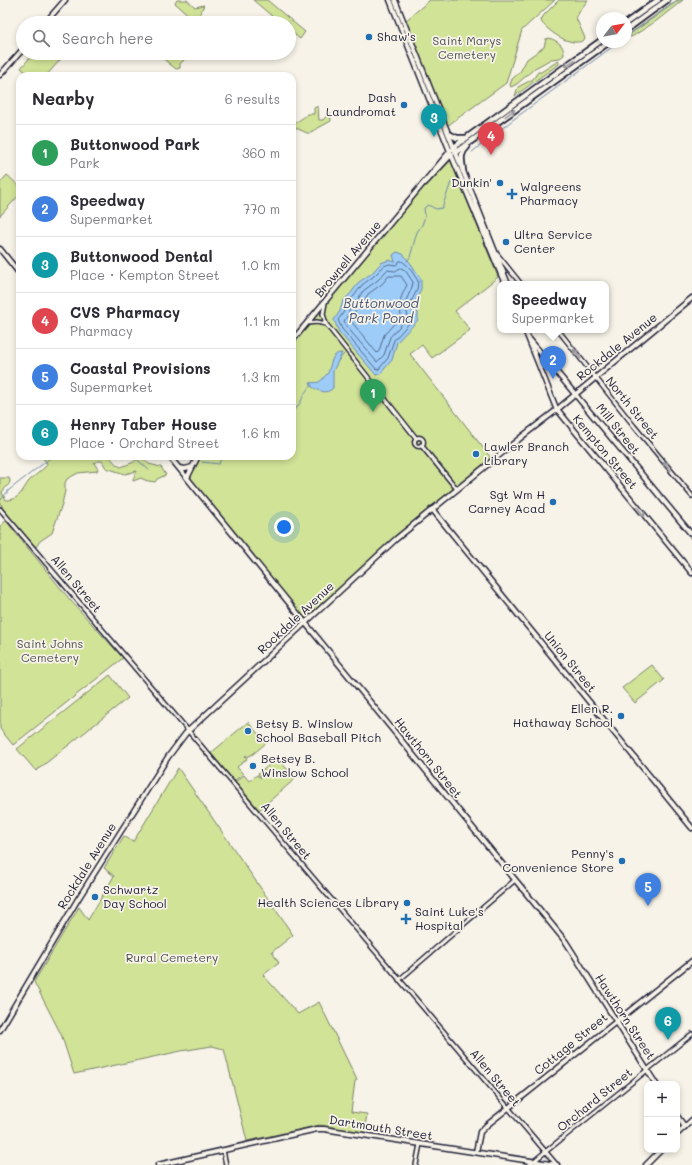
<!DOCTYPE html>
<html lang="en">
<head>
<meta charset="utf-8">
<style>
	:root { --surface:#fff; --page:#f2f2f3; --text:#2b2b33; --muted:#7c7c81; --line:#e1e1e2; --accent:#ea580c }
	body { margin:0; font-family:Mali,sans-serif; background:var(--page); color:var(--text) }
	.controls { position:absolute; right:12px; bottom:12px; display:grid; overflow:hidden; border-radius:8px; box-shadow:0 2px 6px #0003 }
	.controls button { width:36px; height:36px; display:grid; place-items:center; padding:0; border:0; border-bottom:1px solid var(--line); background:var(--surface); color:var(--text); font:20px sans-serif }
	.compass { position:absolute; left:596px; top:12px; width:36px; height:36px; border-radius:50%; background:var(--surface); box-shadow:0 2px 6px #0003; rotate:59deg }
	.you { position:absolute; left:284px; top:527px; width:14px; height:14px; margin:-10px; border:3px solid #fff; border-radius:50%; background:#1a73e8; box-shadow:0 0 0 6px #1a73e833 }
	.badge { display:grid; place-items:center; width:26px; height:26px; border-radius:50%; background:var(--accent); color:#fff; font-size:13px; font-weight:700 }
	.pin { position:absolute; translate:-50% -33px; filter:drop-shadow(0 1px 2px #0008) }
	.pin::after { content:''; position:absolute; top:21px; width:14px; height:12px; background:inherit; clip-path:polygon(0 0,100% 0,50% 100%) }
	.popup { position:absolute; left:497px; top:281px; width:112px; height:52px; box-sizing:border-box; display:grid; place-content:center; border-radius:8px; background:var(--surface); filter:drop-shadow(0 1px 3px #0005); font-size:13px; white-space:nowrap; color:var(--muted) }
	.popup b { font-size:15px; color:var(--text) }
	.popup::after { content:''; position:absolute; left:50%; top:100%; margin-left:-8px; border:8px solid transparent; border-top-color:var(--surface) }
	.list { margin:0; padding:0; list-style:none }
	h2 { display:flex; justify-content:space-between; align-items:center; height:52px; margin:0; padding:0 16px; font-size:17px }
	h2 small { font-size:13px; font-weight:400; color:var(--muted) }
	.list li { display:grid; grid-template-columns:26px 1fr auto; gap:12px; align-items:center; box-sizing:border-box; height:56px; padding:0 16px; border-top:1px solid var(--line) }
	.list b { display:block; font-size:15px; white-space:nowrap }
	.list p { margin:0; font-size:13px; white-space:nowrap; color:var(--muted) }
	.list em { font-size:13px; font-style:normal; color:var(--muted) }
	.icon { flex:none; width:22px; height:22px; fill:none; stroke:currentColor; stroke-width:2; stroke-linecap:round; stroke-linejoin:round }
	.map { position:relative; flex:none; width:692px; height:1165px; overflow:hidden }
	.search { position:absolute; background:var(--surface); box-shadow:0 2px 6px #0003; left:16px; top:16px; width:280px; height:44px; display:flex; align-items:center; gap:10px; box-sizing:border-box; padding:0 14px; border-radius:22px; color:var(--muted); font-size:15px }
	.panel { position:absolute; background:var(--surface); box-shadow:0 2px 6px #0003; left:16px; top:72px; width:280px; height:388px; border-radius:12px }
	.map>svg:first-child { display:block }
	.green { fill:#d1e397; stroke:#7a8269 }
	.water { fill:#9dccf8; stroke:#6c88ac }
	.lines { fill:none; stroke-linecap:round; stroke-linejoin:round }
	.shore { stroke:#536687; stroke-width:1 }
	.stream { stroke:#6c88ac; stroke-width:1 }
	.minor-casing { stroke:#22223b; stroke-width:6 }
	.major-casing { stroke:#22223b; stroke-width:7 }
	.highway-casing { stroke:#22223b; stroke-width:8 }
	.minor { stroke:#f7f3e8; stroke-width:3 }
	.major { stroke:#f7f3e8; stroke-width:4 }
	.highway { stroke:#f7f3e8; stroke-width:4.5 }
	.oneway { stroke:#97959a }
	.poi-dot { fill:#1f6fb2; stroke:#f7f3e8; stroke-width:1.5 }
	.labels { text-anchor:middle; stroke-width:3.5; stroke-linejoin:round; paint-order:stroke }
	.poi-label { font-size:12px; fill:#22223b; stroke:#f7f3e8; text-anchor:start }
	.park-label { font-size:12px; fill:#4e5252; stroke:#f7f3e8 }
	.street-label { font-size:12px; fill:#22223b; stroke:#f7f3e8 }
	.water-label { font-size:13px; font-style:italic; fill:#475574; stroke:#f7f3e8 }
</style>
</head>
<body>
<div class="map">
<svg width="692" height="1165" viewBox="0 0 692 1165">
	<rect width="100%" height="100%" fill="#f7f3e8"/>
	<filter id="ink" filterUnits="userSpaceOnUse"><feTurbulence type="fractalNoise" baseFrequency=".025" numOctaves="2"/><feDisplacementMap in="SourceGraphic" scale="8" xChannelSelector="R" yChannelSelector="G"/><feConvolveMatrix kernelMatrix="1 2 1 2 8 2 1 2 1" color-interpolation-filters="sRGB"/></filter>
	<g filter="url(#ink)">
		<!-- green -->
		<path class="green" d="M177,0H187L195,7L204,5L198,18L194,19L192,18L175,3Z
			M253,0H267L305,32L300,39L289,30V23H280Z
			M430,0H555L522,30L506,83L447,126L405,21Z
			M559,0H588L581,9L576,18L585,38L583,41C569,46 551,33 542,23L541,20L544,15Z
			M677,0H683L655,22L633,36L630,37V35L632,32Z
			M549,38C558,41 564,45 564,55L560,58L551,59L537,67H536L517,84L511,87L510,85L512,79L520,72L527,59L544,47L546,39Z
			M34,53H66L46,76H30L21,68Z
			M156,53H182L184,60L180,64V68L176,69Z
			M558,61L559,62V64L539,78L515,96L518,87L533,79L538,72H541Z
			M318,106L319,120H323L330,112L331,121L309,133H307L294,127V124L308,114H314V108Z
			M449,160L451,161L498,277L455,311L470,330L432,358L422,345L410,354L491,458L391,540L305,619L191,480V476L201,456H292V344L417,193Z
			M7,175L20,187V194L0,216V183Z
			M44,456H109L117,465L121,467L134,462L136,460L134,456H145L142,457L149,464L161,467L166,475L157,479L155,482C150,481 145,481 141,478L133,481V479L137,471L125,474L106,468L102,461H97L94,463L98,469L97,471L78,473L67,479L65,483V491L62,504L52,533L40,541L36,547L2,509V505L0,504V478H9C13,484 4,487 2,493L6,500C19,501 23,489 29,481C34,476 41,471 46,466L47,463L44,460Z
			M6,521L71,601L123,658L13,745L0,729V526Z
			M652,665L664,680L635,703L622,688Z
			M110,675L128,698L36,771L17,749Z
			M248,722L266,743L253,754L247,757L246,755L245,756L247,759L237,767L243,774L234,781L211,753Z
			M278,758L295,779L259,810L235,782L244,775L249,781L257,775L261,778L258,774Z
			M178,768L293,935L272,952L279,963L263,975L298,1014L319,1002L357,1080L355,1081L351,1112L367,1114L364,1133L320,1125L247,1141L224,1049L212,1046L181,1051L74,1074L61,1034L34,982L79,907L88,920L114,876L104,868L124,836L133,842Z"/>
		<!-- water -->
		<path class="water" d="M397,252L403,254L412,265L421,279V289L414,305L418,313V320L397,342L392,360L380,374L376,375L339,332L334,320L340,311L343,301L351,293L359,282L372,273L381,263L389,260L395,262L393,255Z
			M342,353L333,371V388C326,395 319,391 312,387L310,383C313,382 316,383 319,382C323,380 324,376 328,373C331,366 331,352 342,353Z"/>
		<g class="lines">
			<!-- shore -->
			<path class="shore" d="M400,261H402L409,267L418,281L417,290L410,304L414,314L413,319L394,340L388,358L379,369L377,370L342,329L338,320L343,313L347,303L354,296L362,285L374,276L384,266L389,264L396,265Z
				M401,268L405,270L413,282L412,287L405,303L408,317L390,337L384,355L377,362L346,326L344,321L348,315L351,306L358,299L363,291L378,280L387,270L395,271Z
				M389,276H401L407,285C400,298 399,302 401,316L384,335L379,351L377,353L351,321L356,309L363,303L368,294L382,284Z"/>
			<!-- stream -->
			<path class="stream" d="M626,37L679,0
				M472,152L514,119L619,42
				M407,261L410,257L417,232L422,225L425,216L424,208L428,205L436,209L442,208L451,182
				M338,361L344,354
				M292,411C303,406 302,391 312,385
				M133,456L149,470
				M202,462L219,464L222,456
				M0,501L9,490L53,456"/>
			<defs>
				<path id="minor" d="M497,254L521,284
					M325,303L323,314L326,324L416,438
					M307,323L317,322L326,324
					M558,330L634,426L692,496
					M414.5 442a4.5 4.5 0 1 1 9 0a4.5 4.5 0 1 1-9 0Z
					M421,445L457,489
					M0,509L556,1164
					M399,980L515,880
					M223,1150L226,1165
					M416,1165L420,1144
					M529,1165L692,1034"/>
				<path id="major" d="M390,0L453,159L505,284
					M395,0L508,284
					M45,23L65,0
					M0,75L23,49
					M425,183L452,154
					M0,249L20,274
					M525,330L556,408L692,573
					M530,340L692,535
					M292,341L451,150
					M169,456L566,942L656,1084
					M179,468L185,469L192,467
					M187,478L198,456
					M432,509L692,828
					M0,1030L78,899L168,757L186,733L396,539L524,435L554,412L692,298
					M677,1116L685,1127
					M677,1134L692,1120
					M476,1152L480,1132L487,1125L692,961
					M158,1165L317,1129H324L557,1165
					M646,1165L661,1150"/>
				<path id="highway" d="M626,23L658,0
					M626,30L667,0
					M449,134L457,138H465
					M454,147L602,40
					M456,152L609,42
					M463,171C462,161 459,154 467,147"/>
			</defs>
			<!-- minor casing -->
			<use href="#minor" class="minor-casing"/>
			<!-- major casing -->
			<use href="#major" class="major-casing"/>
			<!-- highway casing -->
			<use href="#highway" class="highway-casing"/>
			<!-- minor -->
			<use href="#minor" class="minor"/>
			<!-- major -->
			<use href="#major" class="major"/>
			<!-- highway -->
			<use href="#highway" class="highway"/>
		</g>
		<!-- one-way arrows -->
		<defs><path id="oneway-shaft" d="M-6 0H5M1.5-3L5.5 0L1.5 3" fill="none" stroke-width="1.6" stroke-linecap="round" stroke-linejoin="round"/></defs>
		<g class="oneway">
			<use href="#oneway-shaft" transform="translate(570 63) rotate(145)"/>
			<use href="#oneway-shaft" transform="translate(510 113) rotate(-36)"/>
			<use href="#oneway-shaft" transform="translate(577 354) rotate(-128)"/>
			<use href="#oneway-shaft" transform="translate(667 466) rotate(-129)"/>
			<use href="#oneway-shaft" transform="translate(641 512) rotate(51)"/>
		</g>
	</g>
	<!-- markers -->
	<g class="poi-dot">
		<circle cx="369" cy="37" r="4"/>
		<circle cx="404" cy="105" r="4"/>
		<circle cx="500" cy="183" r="4"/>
		<path d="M510 188h4v4h4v4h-4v4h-4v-4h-4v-4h4z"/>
		<circle cx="506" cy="242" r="4"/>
		<circle cx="476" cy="454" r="4"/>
		<circle cx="553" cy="502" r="4"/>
		<circle cx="621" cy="716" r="4"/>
		<circle cx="248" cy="731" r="4"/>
		<circle cx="253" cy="766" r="4"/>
		<circle cx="622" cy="861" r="4"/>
		<circle cx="95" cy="897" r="4"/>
		<circle cx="407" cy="903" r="4"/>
		<path d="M404 913h4v4h4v4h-4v4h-4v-4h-4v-4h4z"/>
	</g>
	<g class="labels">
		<!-- poi labels -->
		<g class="poi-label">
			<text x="377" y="41">Shaw's</text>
			<text x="396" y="102" text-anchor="end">Dash<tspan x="396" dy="14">Laundromat</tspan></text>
			<text x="492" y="187" text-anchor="end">Dunkin'</text>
			<text x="520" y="191">Walgreens<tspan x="520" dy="14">Pharmacy</tspan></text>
			<text x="514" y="239">Ultra Service<tspan x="514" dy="14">Center</tspan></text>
			<text x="484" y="451">Lawler Branch<tspan x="484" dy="14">Library</tspan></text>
			<text x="545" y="499" text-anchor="end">Sgt Wm H<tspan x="545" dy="14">Carney Acad</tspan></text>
			<text x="613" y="713" text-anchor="end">Ellen R.<tspan x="613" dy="14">Hathaway School</tspan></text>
			<text x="256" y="728">Betsy B. Winslow<tspan x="256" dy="14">School Baseball Pitch</tspan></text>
			<text x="261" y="763">Betsey B.<tspan x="261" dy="14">Winslow School</tspan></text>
			<text x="614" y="858" text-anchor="end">Penny's<tspan x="614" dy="14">Convenience Store</tspan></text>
			<text x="103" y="894">Schwartz<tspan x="103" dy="14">Day School</tspan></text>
			<text x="399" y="907" text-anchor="end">Health Sciences Library</text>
			<text x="415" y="916">Saint Luke's<tspan x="415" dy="14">Hospital</tspan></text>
		</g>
		<!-- park labels -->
		<g class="park-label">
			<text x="467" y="45">Saint Marys<tspan x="467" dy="14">Cemetery</tspan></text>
			<text x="50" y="648">Saint Johns<tspan x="50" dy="14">Cemetery</tspan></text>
			<text x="172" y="962">Rural Cemetery</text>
		</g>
		<!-- street labels -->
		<g class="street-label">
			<text transform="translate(348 259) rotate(-50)" y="4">Brownell Avenue</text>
			<text transform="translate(617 347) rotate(-39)" y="4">Rockdale Avenue</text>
			<text transform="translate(632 408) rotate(51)" y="4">North Street</text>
			<text transform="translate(618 429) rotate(51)" y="4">Mill Street</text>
			<text transform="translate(605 452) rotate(50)" y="4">Kempton Street</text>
			<text transform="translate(76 584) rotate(50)" y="4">Allen Street</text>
			<text transform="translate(296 618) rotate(-43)" y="4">Rockdale Avenue</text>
			<text transform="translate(570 662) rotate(51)" y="4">Union Street</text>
			<text transform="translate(428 758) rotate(51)" y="4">Hawthorn Street</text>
			<text transform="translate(286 831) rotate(50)" y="4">Allen Street</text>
			<text transform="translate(87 866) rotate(-58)" y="4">Rockdale Avenue</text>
			<text transform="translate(625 1017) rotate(57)" y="4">Hawthorn Street</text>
			<text transform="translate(571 1044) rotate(-39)" y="4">Cottage Street</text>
			<text transform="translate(495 1078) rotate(50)" y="4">Allen Street</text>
			<text transform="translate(595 1100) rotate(-39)" y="4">Orchard Street</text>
			<text transform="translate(381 1128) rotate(9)" y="4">Dartmouth Street</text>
		</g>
		<!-- water labels -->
		<g class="water-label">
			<text x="381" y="308">Buttonwood<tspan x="381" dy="15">Park Pond</tspan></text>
		</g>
	</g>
</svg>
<div class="controls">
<button>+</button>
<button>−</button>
</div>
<svg class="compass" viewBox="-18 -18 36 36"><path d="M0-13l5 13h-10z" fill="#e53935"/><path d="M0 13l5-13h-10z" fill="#7c7c81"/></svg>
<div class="you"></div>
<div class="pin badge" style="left:373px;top:412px;background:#2e9e5b">1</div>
<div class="pin badge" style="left:553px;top:379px;background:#3f7fe0">2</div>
<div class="popup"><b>Speedway</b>Supermarket</div>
<div class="pin badge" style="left:434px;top:137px;background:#0f9aa8">3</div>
<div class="pin badge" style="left:491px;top:155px;background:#e0444e">4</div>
<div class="pin badge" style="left:648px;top:906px;background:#3f7fe0">5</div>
<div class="pin badge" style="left:668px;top:1040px;background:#0f9aa8">6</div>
<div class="search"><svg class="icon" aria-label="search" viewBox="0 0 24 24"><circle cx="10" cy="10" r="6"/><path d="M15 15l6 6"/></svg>Search here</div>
<section class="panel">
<h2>Nearby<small>6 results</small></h2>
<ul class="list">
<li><span class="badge" style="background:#2e9e5b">1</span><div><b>Buttonwood Park</b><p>Park</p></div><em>360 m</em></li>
<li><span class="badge" style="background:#3f7fe0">2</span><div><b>Speedway</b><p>Supermarket</p></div><em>770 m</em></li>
<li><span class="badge" style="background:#0f9aa8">3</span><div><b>Buttonwood Dental</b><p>Place · Kempton Street</p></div><em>1.0 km</em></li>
<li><span class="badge" style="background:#e0444e">4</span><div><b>CVS Pharmacy</b><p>Pharmacy</p></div><em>1.1 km</em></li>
<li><span class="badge" style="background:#3f7fe0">5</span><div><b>Coastal Provisions</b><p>Supermarket</p></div><em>1.3 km</em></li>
<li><span class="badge" style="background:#0f9aa8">6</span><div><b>Henry Taber House</b><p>Place · Orchard Street</p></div><em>1.6 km</em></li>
</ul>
</section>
</div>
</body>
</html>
